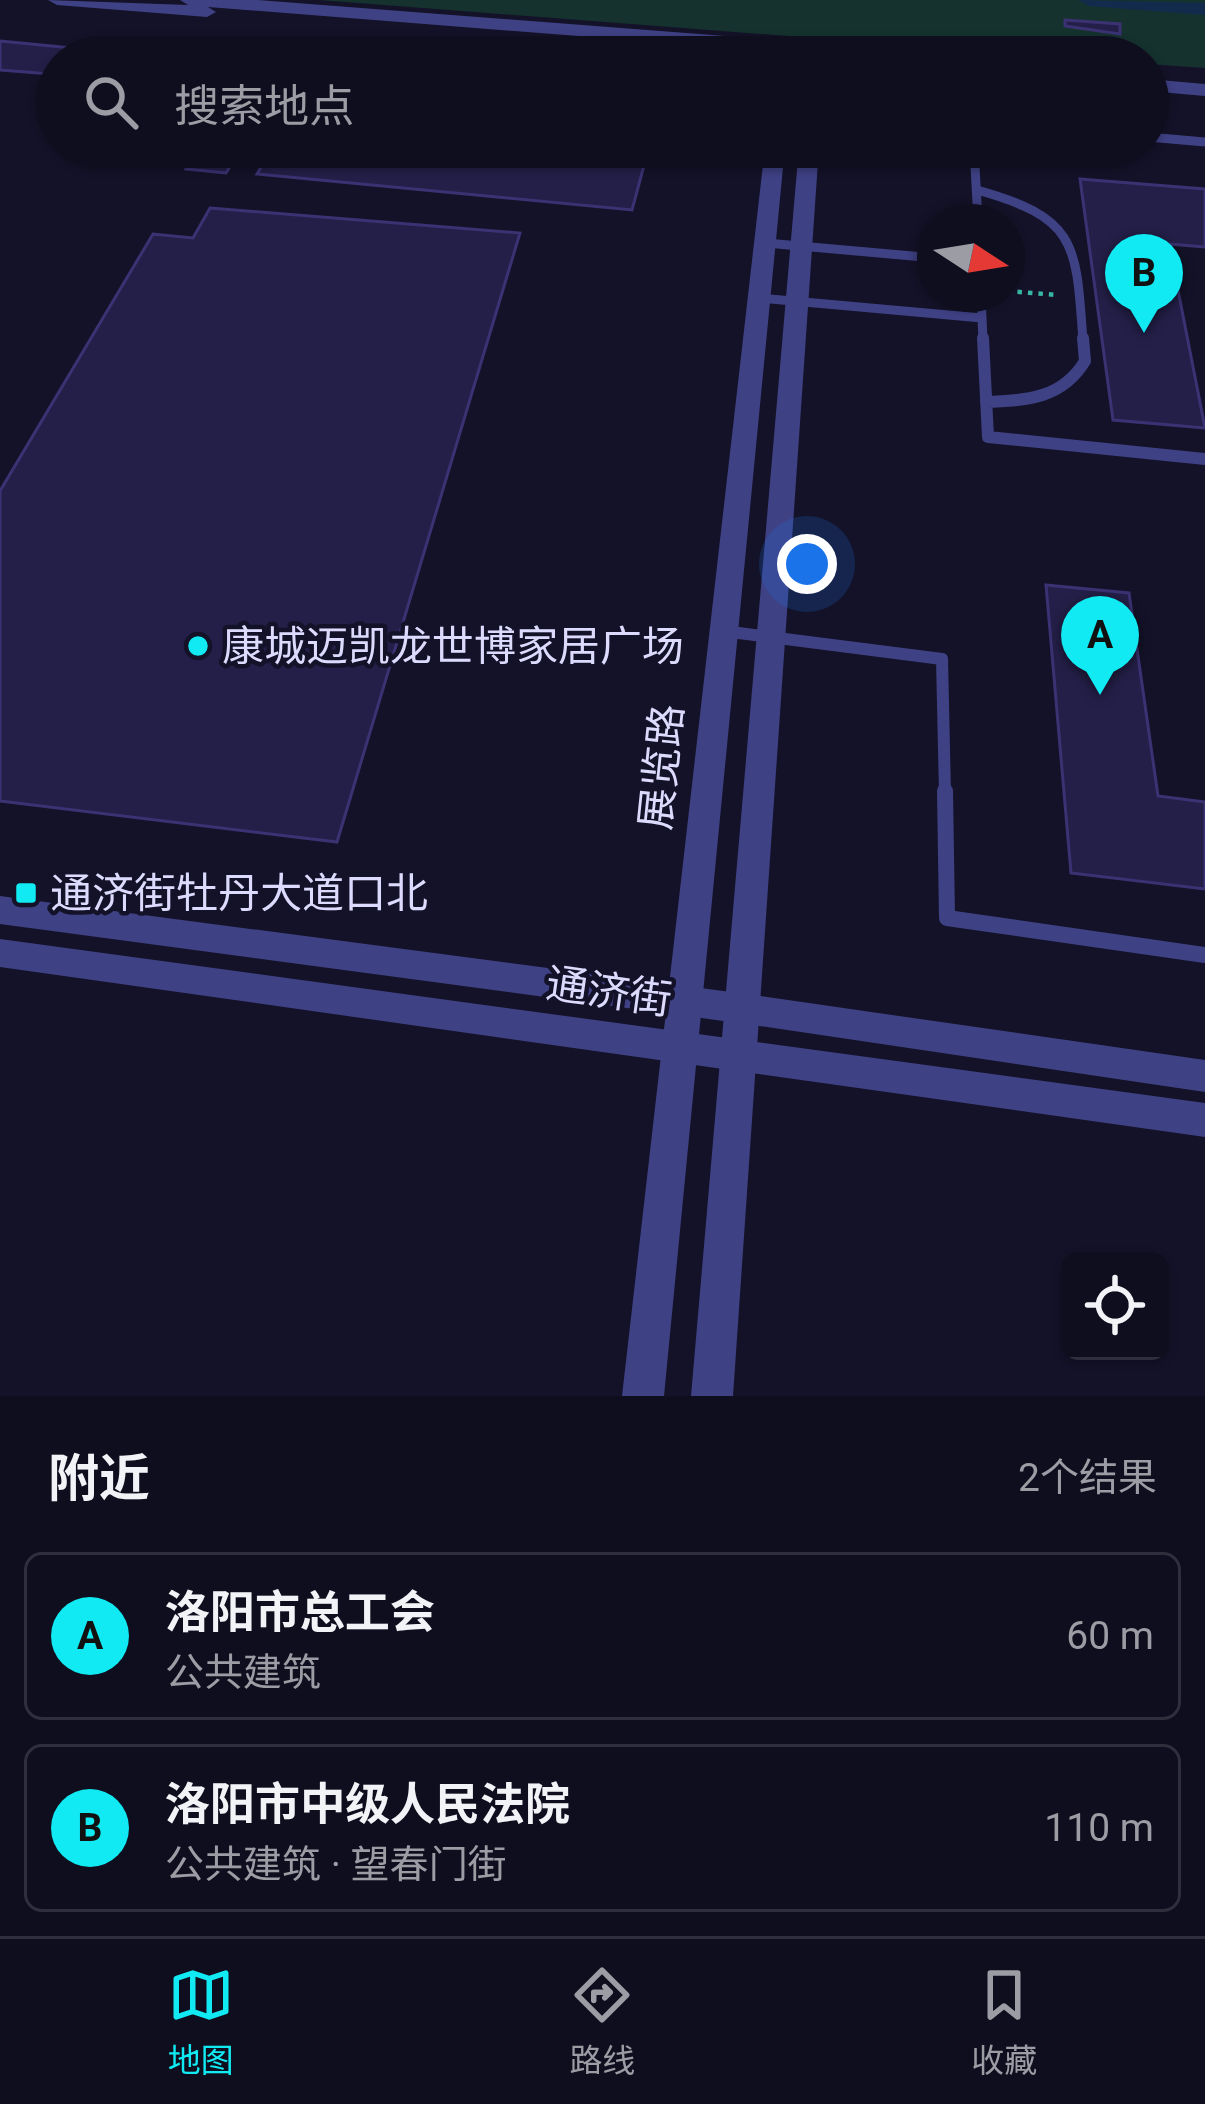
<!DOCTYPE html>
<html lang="zh">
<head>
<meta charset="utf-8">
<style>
	:root { --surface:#0f0e1e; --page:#1d1c2b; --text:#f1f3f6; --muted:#9b9ca4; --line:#2f2e3c; --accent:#11eaf2 }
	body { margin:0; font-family:Roboto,"Noto Sans SC",sans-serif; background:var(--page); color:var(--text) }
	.controls { position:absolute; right:36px; bottom:36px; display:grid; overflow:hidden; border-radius:18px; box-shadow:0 3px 9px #0004 }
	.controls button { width:108px; height:108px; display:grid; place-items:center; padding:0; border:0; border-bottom:3px solid var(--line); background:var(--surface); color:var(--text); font:60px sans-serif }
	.compass { position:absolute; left:917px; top:204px; width:108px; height:108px; border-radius:50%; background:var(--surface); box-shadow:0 3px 9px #0004; rotate:102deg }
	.you { position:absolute; left:807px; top:564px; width:42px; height:42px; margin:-30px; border:9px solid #fff; border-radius:50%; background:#1a73e8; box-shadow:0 0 0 18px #1a73e833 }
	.badge { display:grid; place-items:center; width:78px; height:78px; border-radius:50%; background:var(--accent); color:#111; font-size:39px; font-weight:700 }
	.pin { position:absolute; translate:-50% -99px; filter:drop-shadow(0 3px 6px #0008) }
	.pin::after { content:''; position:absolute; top:63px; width:42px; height:36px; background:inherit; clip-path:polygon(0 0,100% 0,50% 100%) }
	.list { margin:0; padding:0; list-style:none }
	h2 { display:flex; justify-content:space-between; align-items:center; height:156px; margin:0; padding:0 48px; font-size:51px }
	h2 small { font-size:39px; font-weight:400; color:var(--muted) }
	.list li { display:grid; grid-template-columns:78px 1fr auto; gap:36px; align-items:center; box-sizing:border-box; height:168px; margin:0 24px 24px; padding:0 24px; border:3px solid var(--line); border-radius:18px }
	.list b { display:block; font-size:45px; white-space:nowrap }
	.list p { margin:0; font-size:39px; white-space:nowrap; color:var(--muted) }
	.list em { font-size:39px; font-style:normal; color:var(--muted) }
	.icon { flex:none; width:66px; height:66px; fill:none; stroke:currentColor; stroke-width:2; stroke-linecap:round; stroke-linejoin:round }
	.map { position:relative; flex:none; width:1205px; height:1396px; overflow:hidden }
	.search { position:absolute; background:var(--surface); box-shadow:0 3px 9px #0004; left:36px; right:36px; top:36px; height:132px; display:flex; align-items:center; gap:30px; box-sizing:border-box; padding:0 42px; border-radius:66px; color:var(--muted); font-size:45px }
	.sheet { height:540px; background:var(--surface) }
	nav { display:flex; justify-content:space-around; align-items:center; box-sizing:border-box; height:168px; border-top:3px solid var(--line); background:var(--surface); font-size:33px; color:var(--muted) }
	nav a { display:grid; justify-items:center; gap:6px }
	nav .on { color:var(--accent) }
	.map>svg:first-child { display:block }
	.green { fill:#15322f }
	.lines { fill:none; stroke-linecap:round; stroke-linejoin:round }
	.canal { fill:#122b4c; fill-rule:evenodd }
	.building { fill:#241f48; stroke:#3b3273; stroke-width:3 }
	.path { stroke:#37b5a5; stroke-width:4.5; stroke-dasharray:4.5 6; stroke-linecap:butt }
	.service-far2 { stroke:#3f4185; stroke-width:9 }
	.service-far1 { stroke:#3f4185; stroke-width:12 }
	.service { stroke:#3f4185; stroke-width:16 }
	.minor { fill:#3f4185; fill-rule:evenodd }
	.tertiary { fill:#3f4185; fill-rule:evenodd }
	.poi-dot { fill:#11eaf2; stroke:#141228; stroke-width:4.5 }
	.labels { text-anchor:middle; stroke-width:9; stroke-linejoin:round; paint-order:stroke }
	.poi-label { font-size:42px; fill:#dddbfd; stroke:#141228; text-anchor:start }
	.street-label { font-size:42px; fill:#dddbfd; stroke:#141228 }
</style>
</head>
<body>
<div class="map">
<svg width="1205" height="1396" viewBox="0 0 1205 1396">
	<rect width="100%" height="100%" fill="#141228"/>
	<!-- green -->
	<path class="green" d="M319,0H1205V68L1148,64V57H1059Z"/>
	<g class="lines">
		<!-- canal -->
		<path class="canal" d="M1078,0L1205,3V15L1089,6Z"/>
	</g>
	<!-- building -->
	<path class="building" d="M1065,20L1120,24V34L1065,26Z
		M0,41L72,48L64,57H57L50,74L0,70Z
		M179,147H242L226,173L186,169L199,150Z
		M273,147H649L632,210L257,174Z
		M1080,179L1205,189V247L1169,244L1205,428L1113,420Z
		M210,208L520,233L337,842L0,801V491L153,234L193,238Z
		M1046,585L1129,593L1158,796L1205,802V889L1071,873Z"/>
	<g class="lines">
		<!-- path -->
		<path class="path" d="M1007,291L1057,295"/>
		<!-- service-far2 -->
		<path class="service-far2" d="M1148,137L1205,142
			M974,147L978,222
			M977,190C1078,218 1076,244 1083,341
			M766,243L935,258
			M981,294L983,341
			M760,298L982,318"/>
		<!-- service-far1 -->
		<path class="service-far1" d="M983,338L988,437L1205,459
			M986,402C1027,400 1062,399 1085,361L1083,338
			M723,631L942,659L945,794"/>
		<!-- service -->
		<path class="service" d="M945,791L947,918L1205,955"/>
		<!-- minor -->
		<path class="minor" d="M0,896L746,994L1205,1060V1092L746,1024L0,924Z
			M0,939L1205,1103V1137L0,967Z"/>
		<!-- tertiary -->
		<path class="tertiary" d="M48,0L188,5L180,0H258L919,51L928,57H847L208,7L216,12L207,17L57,5Z
			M1148,79L1205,84V96L1148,91Z
			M765,147H785L664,1396H622Z
			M799,147H819L733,1396H691Z"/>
	</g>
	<!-- markers -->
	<g class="poi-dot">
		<circle cx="198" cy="646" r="12"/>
		<rect x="14" y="881" width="24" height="24" rx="6"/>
	</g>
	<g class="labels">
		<!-- poi labels -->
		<g class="poi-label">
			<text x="222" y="661">康城迈凯龙世博家居广场</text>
			<text x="50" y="908">通济街牡丹大道口北</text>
		</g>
		<!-- street labels -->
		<g class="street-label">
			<text transform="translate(661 767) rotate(-84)" y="15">展览路</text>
			<text transform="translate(609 991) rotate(8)" y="15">通济街</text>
		</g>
	</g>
</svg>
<div class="controls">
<button><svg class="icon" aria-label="locate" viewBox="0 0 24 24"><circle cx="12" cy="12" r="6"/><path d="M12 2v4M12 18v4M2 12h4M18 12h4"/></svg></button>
</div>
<svg class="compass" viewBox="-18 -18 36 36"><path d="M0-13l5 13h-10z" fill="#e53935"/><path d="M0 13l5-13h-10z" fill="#9b9ca4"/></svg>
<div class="you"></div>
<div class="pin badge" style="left:1100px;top:695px">A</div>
<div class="pin badge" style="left:1144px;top:333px">B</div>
<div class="search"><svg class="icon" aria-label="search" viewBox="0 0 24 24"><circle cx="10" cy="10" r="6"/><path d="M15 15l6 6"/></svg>搜索地点</div>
</div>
<section class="sheet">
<h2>附近<small>2个结果</small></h2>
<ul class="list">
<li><span class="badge">A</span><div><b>洛阳市总工会</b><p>公共建筑</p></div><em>60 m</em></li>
<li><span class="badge">B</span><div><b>洛阳市中级人民法院</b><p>公共建筑 · 望春门街</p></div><em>110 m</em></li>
</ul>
</section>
<nav>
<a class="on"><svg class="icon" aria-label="map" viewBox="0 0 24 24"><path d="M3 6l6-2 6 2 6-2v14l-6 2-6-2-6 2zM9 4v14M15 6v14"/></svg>地图</a>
<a><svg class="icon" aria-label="directions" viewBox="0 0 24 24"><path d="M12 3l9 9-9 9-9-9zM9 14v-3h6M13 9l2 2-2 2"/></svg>路线</a>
<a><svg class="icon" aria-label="saved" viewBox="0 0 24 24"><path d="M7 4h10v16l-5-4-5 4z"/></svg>收藏</a>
</nav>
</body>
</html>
